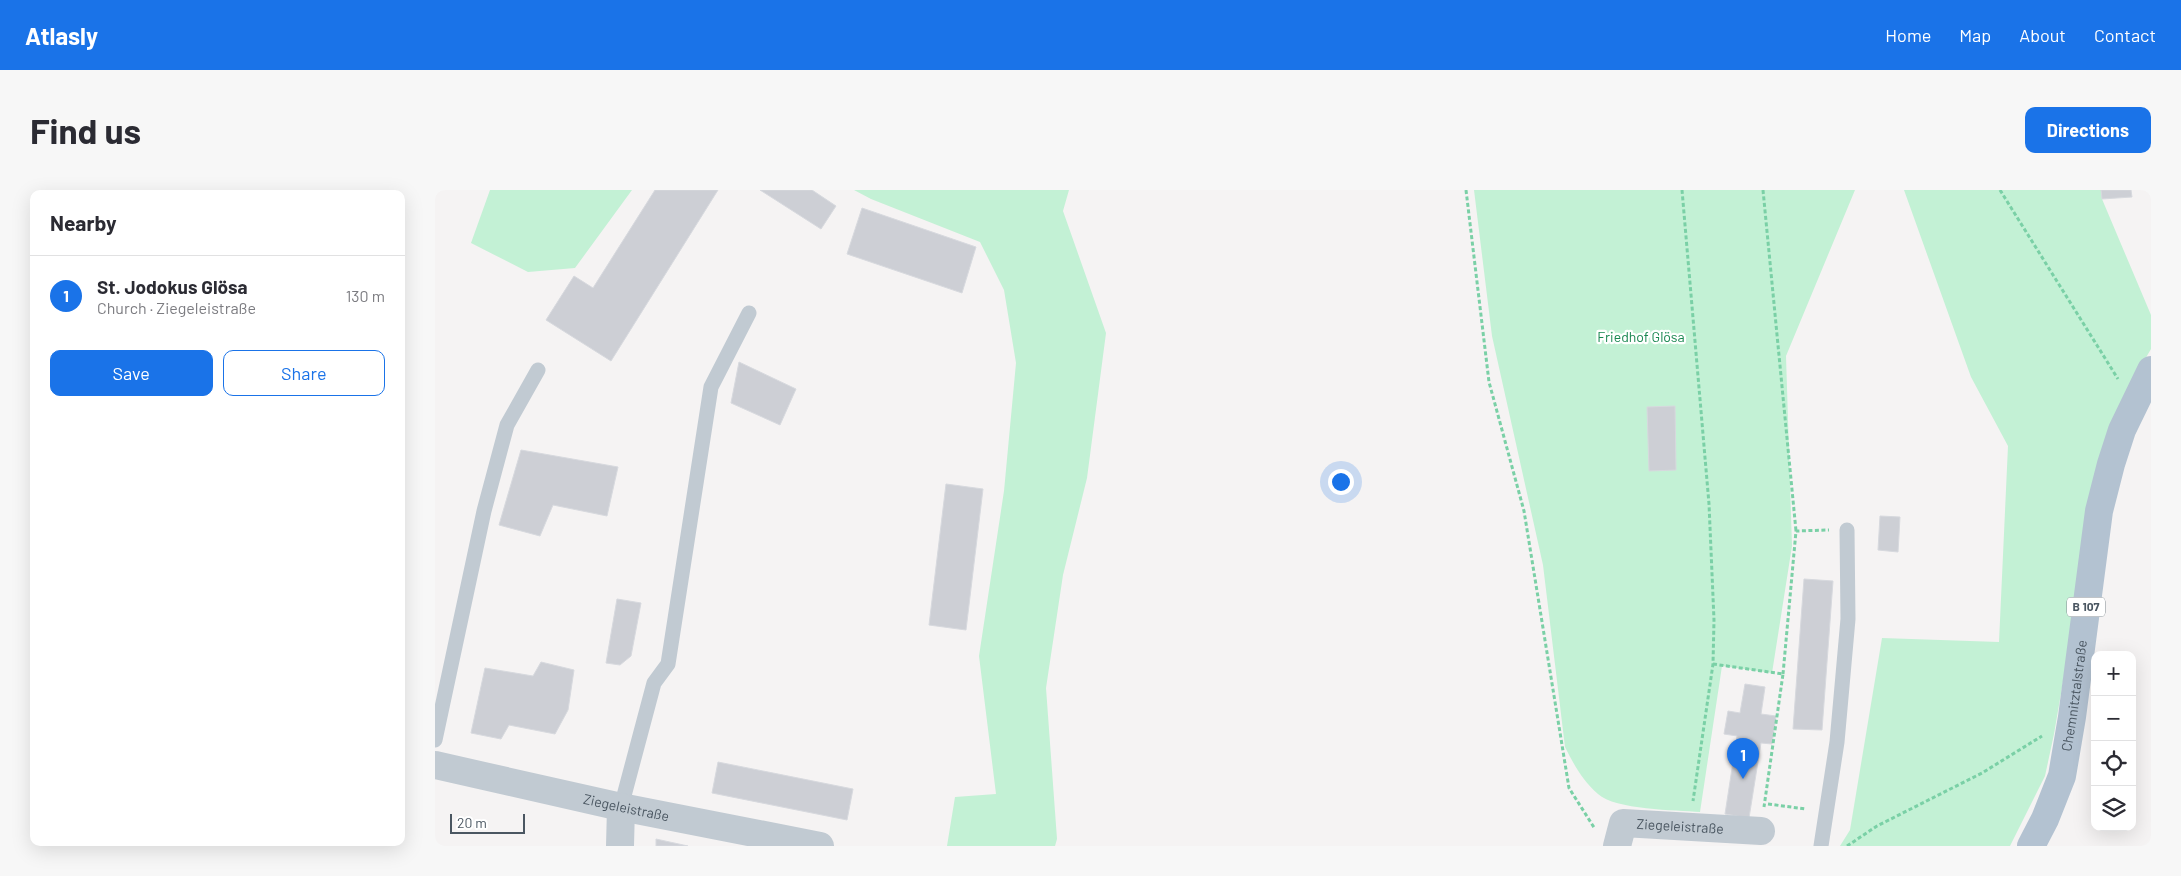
<!DOCTYPE html>
<html lang="en">
<head>
<meta charset="utf-8">
<style>
	:root { --surface:#fff; --page:#f7f7f7; --text:#2b2b33; --muted:#7c7c81; --line:#e1e1e2; --accent:#1a73e8 }
	body { margin:0; font-family:Barlow,sans-serif; background:var(--page); color:var(--text) }
	.controls { position:absolute; right:15px; bottom:15px; display:grid; overflow:hidden; border-radius:10px; box-shadow:0 5px 20px #0002 }
	.controls button { width:45px; height:45px; display:grid; place-items:center; padding:0; border:0; border-bottom:1px solid var(--line); background:var(--surface); color:var(--text); font:25px sans-serif }
	.scale { position:absolute; left:15px; bottom:12px; width:75px; box-sizing:border-box; padding-left:5px; border:2px solid #4a5661; border-top:0; font-size:14px; line-height:18px; white-space:nowrap; color:#4a5661; -webkit-text-stroke:4px #fff; paint-order:stroke }
	.you { position:absolute; left:905px; top:291px; width:18px; height:18px; margin:-12px; border:4px solid #fff; border-radius:50%; background:#1a73e8; box-shadow:0 0 0 8px #1a73e833 }
	.badge { display:grid; place-items:center; width:32px; height:32px; border-radius:50%; background:var(--accent); color:#fff; font-size:16px; font-weight:700 }
	.pin { position:absolute; translate:-50% -41px; filter:drop-shadow(0 1px 2px #0008) }
	.pin::after { content:''; position:absolute; top:26px; width:18px; height:15px; background:inherit; clip-path:polygon(0 0,100% 0,50% 100%) }
	.list { margin:0; padding:0; list-style:none }
	h2 { display:flex; justify-content:space-between; align-items:center; height:65px; margin:0; padding:0 20px; font-size:21px }
	h2 small { font-size:16px; font-weight:400; color:var(--muted) }
	.list li { display:grid; grid-template-columns:32px 1fr auto; gap:15px; align-items:center; box-sizing:border-box; height:80px; padding:0 20px; border-top:1px solid var(--line) }
	.list b { display:block; font-size:19px; white-space:nowrap }
	.list p { margin:0; font-size:16px; white-space:nowrap; color:var(--muted) }
	.list em { font-size:16px; font-style:normal; color:var(--muted) }
	.actions { display:flex; gap:10px; padding:15px 20px }
	.actions a { flex:1; padding:11px 0; border:1px solid var(--accent); border-radius:10px; text-align:center; font-size:18px; color:var(--accent) }
	.actions .main { background:var(--accent); color:#fff }
	.icon { flex:none; width:28px; height:28px; fill:none; stroke:currentColor; stroke-width:2; stroke-linecap:round; stroke-linejoin:round }
	.map { position:relative; flex:none; width:1716px; height:656px; overflow:hidden; border-radius:10px }
	header { display:flex; align-items:center; gap:30px; box-sizing:border-box; height:70px; padding:0 25px; background:var(--accent); color:#fff }
	header strong { font-size:24px }
	nav { display:flex; gap:28px; margin-inline-start:auto; font-size:18px }
	.intro { display:flex; align-items:center; justify-content:space-between; box-sizing:border-box; height:120px; padding:0 30px }
	h1 { margin:0; font-size:35px }
	.button { padding:12px 22px; border-radius:10px; background:var(--accent); color:#fff; font-size:18px; font-weight:700 }
	main { display:flex; gap:30px; padding:0 30px }
	aside { flex:1; background:var(--surface); border-radius:10px; box-shadow:0 5px 20px #0002 }
	.map>svg:first-child { display:block }
	.green { fill:#c3f1d5 }
	.building { fill:#cdcfd5; stroke:#d7d9de }
	.lines { fill:none; stroke-linecap:round; stroke-linejoin:round }
	.path { stroke:#7ad0a6; stroke-width:3; stroke-dasharray:4 2.5; stroke-linecap:butt }
	.lane { stroke:#c1cad2; stroke-width:15 }
	.street { stroke:#c1cad2; stroke-width:28 }
	.primary { stroke:#b3c2d1; stroke-width:28 }
	.labels { text-anchor:middle; stroke-width:4.5; stroke-linejoin:round; paint-order:stroke }
	.shield { fill:#fff; stroke:#808990; stroke-width:1 }
	.shield-label { font-size:12px; font-weight:bold; fill:#4a5661 }
	.park-label { font-size:14px; fill:#17864f; stroke:#fff }
	.street-label { font-size:14px; fill:#4a5661; stroke:#fff }
</style>
</head>
<body>
<header>
<strong>Atlasly</strong>
<nav><a>Home</a><a>Map</a><a>About</a><a>Contact</a></nav>
</header>
<div class="intro"><h1>Find us</h1><a class="button">Directions</a></div>
<main>
<aside>
<h2>Nearby<small></small></h2>
<ul class="list">
<li><span class="badge">1</span><div><b>St. Jodokus Glösa</b><p>Church · Ziegeleistraße</p></div><em>130 m</em></li>
</ul>
<div class="actions"><a class="main">Save</a><a>Share</a></div>
</aside>
<div class="map">
<svg width="1716" height="656" viewBox="0 0 1716 656">
	<rect width="100%" height="100%" fill="#f5f3f3"/>
	<!-- green -->
	<path class="green" d="M55,0H197L140,78L93,82L36,53Z
		M419,0H634L628,21L671,143L652,288L628,385L611,498L622,649L620,656H512L520,607L561,604L544,466L569,301L581,173L569,100L545,52L436,9Z
		M1039,0H1420L1351,166L1357,356L1337,483L1287,476L1265,622C1241,620 1180,620 1163,604C1148,591 1139,575 1130,557L1108,375L1057,146Z
		M1469,0H1666L1667,9L1716,125V159L1700,186L1663,288L1619,544L1610,586L1575,656H1405L1415,640L1447,448L1564,452L1573,256L1536,187Z"/>
	<!-- building -->
	<path class="building" d="M220,0H283L176,171L111,130L139,86L158,98Z
		M325,0H377L401,16L386,39Z
		M1666,0H1696L1697,7L1667,9Z
		M427,18L541,57L527,103L412,64Z
		M304,172L361,199L345,235L296,213Z
		M1240,216L1241,280L1214,281L1212,217Z
		M86,260L183,277L172,326L118,315L105,346L64,335Z
		M511,294L548,299L531,440L494,435Z
		M1445,326L1465,327L1463,362L1443,360Z
		M1369,389L1398,391L1387,540L1358,539Z
		M182,409L206,413L196,466L185,475L171,473Z
		M106,472L139,480L133,520L120,544L74,535L66,549L36,543L50,478L98,486Z
		M1310,494L1330,497L1326,524L1341,526L1337,554L1326,553L1314,628L1290,624L1302,546L1289,544L1293,521L1305,523Z
		M283,572L418,599L412,630L277,603Z
		M221,649L253,656H221Z"/>
	<g class="lines">
		<!-- path -->
		<path class="path" d="M1031,0L1054,192L1089,321L1134,598L1160,639
			M1247,0L1274,314L1279,430L1278,474L1258,611
			M1328,0L1361,341
			M1565,0L1683,189
			M1278,474L1348,484L1329,617
			M1348,484L1361,341L1394,340
			M1333,614L1371,619
			M1412,656L1442,636L1547,583L1607,546"/>
		<!-- lane -->
		<path class="lane" d="M0,550L49,321L72,235L103,180
			M186,617L219,493L233,474L276,197L314,123
			M1386,656L1402,552L1413,429L1412,340"/>
		<!-- street -->
		<g class="street">
			<path id="s1" d="M0,575L186,617L385,656"/>
			<path d="M185,656L186,617"/>
			<path id="s2" d="M1182,656L1188,633L1326,641"/>
		</g>
		<!-- primary -->
		<path class="primary" id="s3" d="M1596,656L1610,629L1627,586L1637,527L1664,321L1676,274L1687,240L1716,180"/>
	</g>
	<g class="labels">
		<!-- shield labels -->
		<rect class="shield" x="1632" y="407.5" width="38" height="19" rx="4"/>
		<g class="shield-label">
			<text x="1651" y="421">B 107</text>
		</g>
		<!-- park labels -->
		<g class="park-label">
			<text x="1206" y="152">Friedhof Glösa</text>
		</g>
		<!-- street labels -->
		<g class="street-label">
			<text dy="5" stroke="none"><textPath href="#s3" startOffset="158">Chemnitztalstraße</textPath></text>
			<text dy="5" stroke="none"><textPath href="#s1" startOffset="196">Ziegeleistraße</textPath></text>
			<text dy="5" stroke="none"><textPath href="#s2" startOffset="81">Ziegeleistraße</textPath></text>
		</g>
	</g>
</svg>
<div class="controls">
<button>+</button>
<button>−</button>
<button><svg class="icon" aria-label="locate" viewBox="0 0 24 24"><circle cx="12" cy="12" r="6"/><path d="M12 2v4M12 18v4M2 12h4M18 12h4"/></svg></button>
<button><svg class="icon" aria-label="layers" viewBox="0 0 24 24"><path d="M12 4l9 5-9 5-9-5zM3 14l9 5 9-5"/></svg></button>
</div>
<div class="scale">20 m</div>
<div class="you"></div>
<div class="pin badge" style="left:1308px;top:589px">1</div>
</div>
</main>
</body>
</html>
